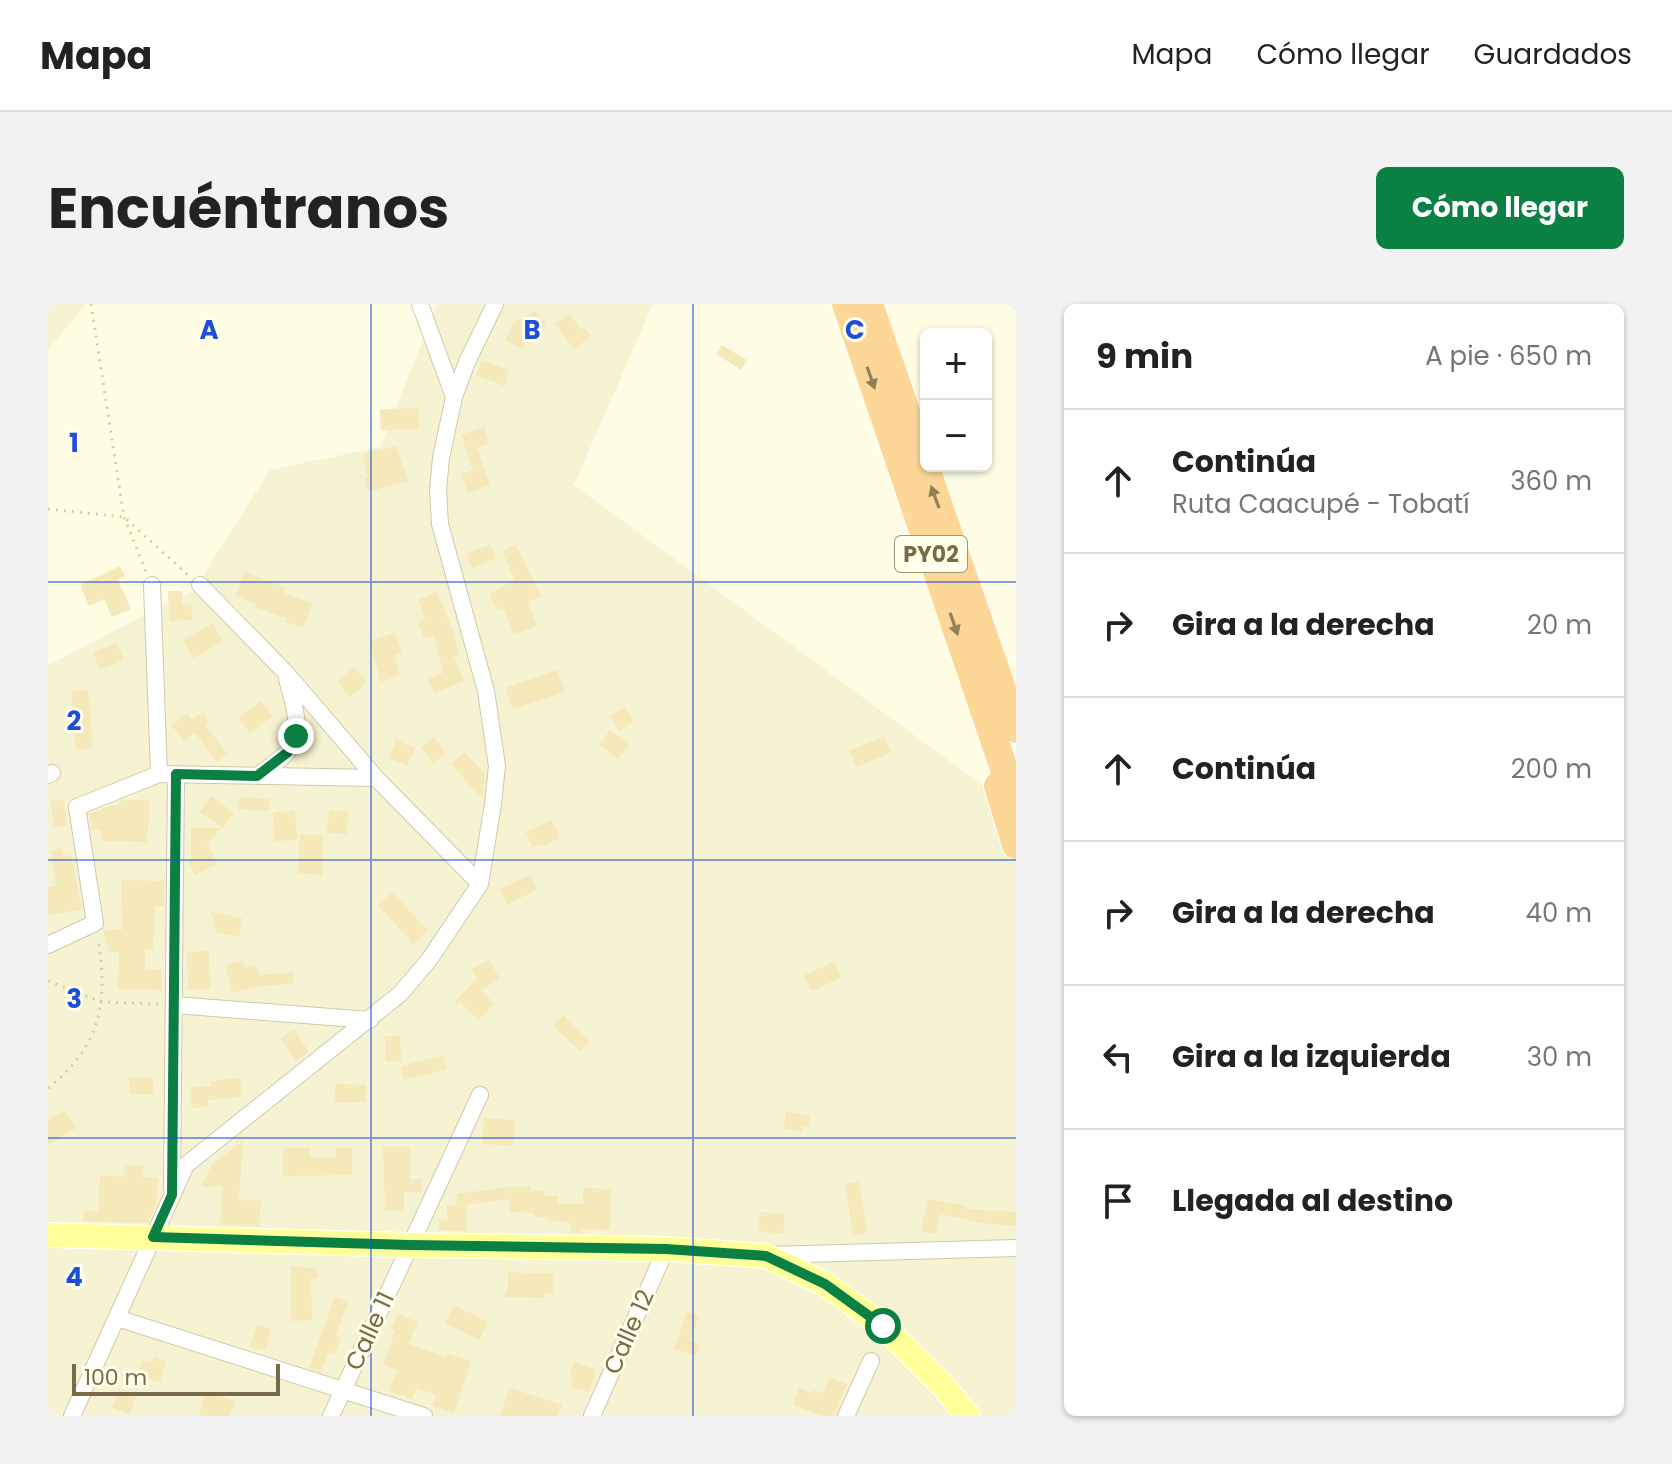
<!DOCTYPE html>
<html lang="es">
<head>
<meta charset="utf-8">
<style>
	:root { --surface:#fff; --page:#f2f2f2; --text:#222; --muted:#767676; --line:#e0e0e0; --accent:#0b8043 }
	body { margin:0; font-family:Poppins,sans-serif; background:var(--page); color:var(--text) }
	.controls { position:absolute; right:24px; top:24px; display:grid; overflow:hidden; border-radius:12px; box-shadow:0 2px 6px #0004 }
	.controls button { width:72px; height:72px; display:grid; place-items:center; padding:0; border:0; border-bottom:2px solid var(--line); background:var(--surface); color:var(--text); font:40px sans-serif }
	.scale { position:absolute; left:24px; bottom:20px; width:208px; box-sizing:border-box; padding-left:8px; border:4px solid #786b47; border-top:0; font-size:22px; line-height:28px; white-space:nowrap; color:#786b47; -webkit-text-stroke:6px #ffffeb; paint-order:stroke }
	.stop { position:absolute; width:24px; height:24px; margin:-18px; border:6px solid #0b8043; border-radius:50%; background:#fff }
	.stop.end { background:#0b8043; border-color:#fff; box-shadow:0 2px 8px #0008 }
	.list { margin:0; padding:0; list-style:none }
	h2 { display:flex; justify-content:space-between; align-items:center; height:104px; margin:0; padding:0 32px; font-size:34px }
	h2 small { font-size:26px; font-weight:400; color:var(--muted) }
	.list li { display:grid; grid-template-columns:52px 1fr auto; gap:24px; align-items:center; box-sizing:border-box; height:144px; padding:0 32px; border-top:2px solid var(--line) }
	.list b { display:block; font-size:30px; white-space:nowrap }
	.list p { margin:0; font-size:26px; white-space:nowrap; color:var(--muted) }
	.list em { font-size:26px; font-style:normal; color:var(--muted) }
	.icon { flex:none; width:44px; height:44px; fill:none; stroke:currentColor; stroke-width:2; stroke-linecap:round; stroke-linejoin:round }
	.map { position:relative; flex:none; width:968px; height:1112px; overflow:hidden; border-radius:12px }
	header { display:flex; align-items:center; gap:48px; box-sizing:border-box; height:112px; padding:0 40px; background:var(--surface); border-bottom:2px solid var(--line) }
	header strong { font-size:38px }
	nav { display:flex; gap:44px; margin-inline-start:auto; font-size:28px }
	.intro { display:flex; align-items:center; justify-content:space-between; box-sizing:border-box; height:192px; padding:0 48px }
	h1 { margin:0; font-size:56px }
	.button { padding:20px 36px; border-radius:12px; background:var(--accent); color:#fff; font-size:28px; font-weight:700 }
	main { display:flex; gap:48px; padding:0 48px }
	aside { flex:1; background:var(--surface); border-radius:12px; box-shadow:0 2px 6px #0004 }
	.map>svg:first-child { display:block }
	.residential { fill:#f6f3d2 }
	.building { fill:#f5e8b9 }
	.lines { fill:none; stroke-linecap:round; stroke-linejoin:round }
	.street-casing { stroke:#d0c9a9; stroke-width:18 }
	.primary-casing { stroke:#fff; stroke-width:26 }
	.highway-casing { stroke:#fff; stroke-width:30 }
	.path { stroke:#dacc9c; stroke-width:3; stroke-dasharray:2 6; stroke-linecap:butt }
	.street { stroke:#fff; stroke-width:16 }
	.primary { stroke:#ff9; stroke-width:24 }
	.highway { stroke:#fcd797; stroke-width:28 }
	.oneway { fill:#928157 }
	.route { stroke:#0b8043; stroke-width:10 }
	.grid { fill:none; stroke:#1d4ed8; stroke-width:2; stroke-opacity:0.55 }
	.labels { text-anchor:middle; stroke-width:6; stroke-linejoin:round; paint-order:stroke }
	.shield { fill:#ffffeb; stroke:#a09778; stroke-width:2 }
	.shield-label { font-size:22px; font-weight:bold; fill:#786b47 }
	.street-label { font-size:24px; fill:#786b47; stroke:#ffffeb }
	.grid-label { font-size:26px; text-anchor:middle; font-weight:bold; fill:#1d4ed8; stroke:#ffffeb; stroke-width:6; stroke-linejoin:round; paint-order:stroke }
</style>
</head>
<body>
<header>
<strong>Mapa</strong>
<nav><a>Mapa</a><a>Cómo llegar</a><a>Guardados</a></nav>
</header>
<div class="intro"><h1>Encuéntranos</h1><a class="button">Cómo llegar</a></div>
<main>
<div class="map">
<svg width="968" height="1112" viewBox="0 0 968 1112">
	<rect width="100%" height="100%" fill="#fefde4"/>
	<!-- residential -->
	<path class="residential" d="M0,0H38L0,46Z
		M389,0H605L526,181L968,506V1112H0V361L146,286L222,166L332,143Z"/>
	<!-- building -->
	<path class="building" d="M488,6L498,22L481,33L474,45L457,36L466,19Z
		M522,10L533,26L536,24L543,32L526,45L507,20Z
		M674,41L699,56L693,66L668,50Z
		M433,56L461,66L456,82L428,72Z
		M371,104V125L333,126L332,105Z
		M436,123L441,139L429,144L442,181L420,189L413,170L425,166L413,131Z
		M348,142L360,177L320,188L316,174L320,173L314,150Z
		M442,240L448,254L424,264L418,250Z
		M468,241L493,292L480,298L489,322L465,330L456,303L450,307L441,290L467,276L454,247Z
		M72,262L77,272L70,276L83,305L64,313L56,295L41,302L32,281Z
		M196,268L238,284L236,289L264,299L255,324L238,318L239,314L207,303L208,300L188,292Z
		M120,287H134V301L143,300L144,316L121,317Z
		M389,288L406,329L411,351L406,352L416,377L386,389L380,375L395,369L386,331L376,334L370,318L377,316L370,295Z
		M165,319L175,337L145,354L135,336Z
		M347,328L354,348L346,351L352,371L333,378L321,337Z
		M68,339L76,356L52,366L45,349Z
		M306,363L320,378L302,393L289,378Z
		M509,366L517,388L465,405L458,384Z
		M40,386L45,444L28,446L23,387Z
		M213,397L225,412L202,429L190,414Z
		M577,403L586,418L571,427L562,412Z
		M155,408L162,417L157,421L180,450L169,458L147,429L136,437L123,421L139,409L144,416Z
		M562,426L581,440L570,455L551,441Z
		M836,432L843,448L809,463L801,447Z
		M386,433L398,450L385,459L373,443Z
		M348,436L367,444L359,462L341,454Z
		M416,448L437,470L434,495L403,460Z
		M163,492L186,509L175,524L152,508Z
		M191,493L222,495L221,507L190,505Z
		M16,496L19,522L6,523L3,497Z
		M77,496H102L99,538L53,537V526H44L41,510L64,501H71V498Z
		M281,506L300,507L299,530L279,529Z
		M247,507L249,536L226,537L225,508Z
		M504,516L512,534L493,543L492,540L485,543L478,528Z
		M143,524H173L159,540L170,560L147,571L140,557L143,556Z
		M252,530L275,531L274,571L250,569Z
		M13,542L17,553L23,550L34,606L0,611V583L8,582L3,548Z
		M482,571L489,586L459,600L452,585Z
		M73,576L116,577V602H107L105,645H97V666H114V686L70,685L71,648H61L55,626H74Z
		M344,588L380,627L365,640L330,601Z
		M163,608L194,614L191,633L169,629Z
		M161,647L162,685L140,686L139,648Z
		M195,656L198,664L209,661L211,671L245,668L246,679L207,683L184,689L177,661Z
		M441,656L452,675L433,686L446,699L431,716L412,698L409,700L407,697L429,674L424,665Z
		M786,658L793,674L763,687L756,671Z
		M515,711L541,737L532,747L505,722Z
		M246,725L261,748L248,757L233,734Z
		M337,732H352L353,757H337Z
		M395,751L399,765L356,776L353,762Z
		M81,773H105V790H81Z
		M192,774L194,793L160,796V802L144,804L142,783L163,782L162,777Z
		M287,780L318,781V798H287Z
		M17,806L28,824L0,841V816Z
		M738,807L762,812L760,823H754V827L736,825Z
		M436,814L467,816L465,842L434,840Z
		M195,837L191,896L213,897L211,922L172,921L175,882L153,883L164,860Z
		M335,843H362V875H374V888H356V907H337Z
		M235,844H262V853H288V844H304V871L235,872Z
		M77,861L95,862L94,873L110,874L108,901L100,919L35,917L36,906L50,907L52,871L76,873Z
		M811,877L819,929L805,931L797,880Z
		M459,883H482V887H496V892H510V900H535V884L563,885L562,926L534,925L533,929H523V919L501,916L502,913H486V909L462,908V895L418,901V927L391,926V915L399,916V901H408L409,890Z
		M880,895L918,902L917,905L968,908V922L934,919L892,910L888,930L873,927Z
		M712,908L737,910L735,930L710,927Z
		M243,961L269,965L270,975H263L264,1016L243,1017Z
		M460,968L506,970L505,989H496V994L456,993L460,984Z
		M287,993L300,998L288,1031L293,1034L286,1050L281,1048L273,1068L261,1064Z
		M406,1001L440,1018L431,1036L397,1019Z
		M639,1008L651,1012L642,1037L652,1040L648,1052L626,1045Z
		M350,1010L370,1018L360,1040L398,1053L400,1049L423,1057L406,1109L384,1102L388,1091L368,1084L364,1095L341,1087L349,1066L335,1061L347,1027L343,1025Z
		M209,1021L223,1025L217,1047L202,1043Z
		M106,1053L118,1057L112,1078L100,1075L97,1085L86,1082L94,1056L104,1059Z
		M526,1058L548,1066L541,1088L522,1082L525,1073L522,1072Z
		M781,1074L799,1080L787,1112H774L745,1101L751,1084L764,1089L766,1086L776,1089Z
		M462,1084L514,1101L510,1112H452Z
		M71,1085L88,1091L82,1110L64,1104Z
		M157,1088L187,1097L182,1112H151Z"/>
	<g class="lines">
		<defs>
			<path id="street" d="M372,0L406,93
				M104,281L111,470
				M152,281L238,369L328,474L432,580
				M0,471L4,469
				M209,472C219,464 232,457 239,448C257,428 245,398 239,375
				M0,641L47,619L29,503L111,470L328,474
				M126,701L322,716
				M124,884L128,470
				M722,951L968,944
				M69,1014L376,1112
				M24,1112L138,861L352,690L381,656L432,580L445,500L449,462L438,387L392,220L390,186L393,154L406,93L419,58L447,0
				M283,1112L432,791
				M544,1112L618,945
				M798,1112L823,1057"/>
			<path id="primary" d="M0,931L361,941L618,945L718,952L777,980L835,1022L897,1084L920,1112"/>
			<path id="highway" d="M798,0L968,500
				M821,0L968,425
				M950,482L968,541"/>
		</defs>
		<!-- street casing -->
		<use href="#street" class="street-casing"/>
		<!-- primary casing -->
		<use href="#primary" class="primary-casing"/>
		<!-- highway casing -->
		<use href="#highway" class="highway-casing"/>
		<!-- path -->
		<path class="path" d="M43,0L76,213L99,270
			M0,205L76,213L141,272
			M0,677L53,698L110,700
			M0,784C52,743 61,699 50,635"/>
		<!-- street -->
		<use href="#street" class="street"/>
		<!-- primary -->
		<use href="#primary" class="primary"/>
		<!-- highway -->
		<use href="#highway" class="highway"/>
	</g>
	<!-- one-way arrows -->
	<defs><path id="oneway-solid" d="M-6-.8H1V-3.2L6.5 0L1 3.2V.8H-6Z" transform="scale(2)"/></defs>
	<g class="oneway">
		<use href="#oneway-solid" transform="translate(823 74) rotate(71)"/>
		<use href="#oneway-solid" transform="translate(887 193) rotate(-110)"/>
		<use href="#oneway-solid" transform="translate(906 320) rotate(71)"/>
	</g>
	<g class="lines">
		<!-- route -->
		<path class="route" d="M248,432L240,448L209,472L128,470L124,891L105,933L361,941L618,945L718,952L777,980L835,1022"/>
	</g>
	<!-- grid -->
	<path class="grid" d="M323,0V1112M645,0V1112M0,278H968M0,556H968M0,834H968"/>
	<g class="labels">
		<!-- shield labels -->
		<rect class="shield" x="847" y="232" width="72" height="36" rx="6"/>
		<g class="shield-label">
			<text x="883" y="258">PY02</text>
		</g>
		<!-- street labels -->
		<g class="street-label">
			<text transform="translate(322 1027) rotate(-65)" y="8">Calle 11</text>
			<text transform="translate(581 1028) rotate(-66)" y="8">Calle 12</text>
		</g>
	</g>
	<g class="grid-label">
		<text x="161" y="35">A</text>
		<text x="484" y="35">B</text>
		<text x="807" y="35">C</text>
		<text x="26" y="148">1</text>
		<text x="26" y="426">2</text>
		<text x="26" y="704">3</text>
		<text x="26" y="982">4</text>
	</g>
</svg>
<div class="controls">
<button>+</button>
<button>−</button>
</div>
<div class="scale">100 m</div>
<div class="stop" style="left:835px;top:1022px"></div>
<div class="stop end" style="left:248px;top:432px"></div>
</div>
<aside>
<h2>9 min<small>A pie · 650 m</small></h2>
<ul class="list">
<li><svg class="icon" aria-label="ahead" viewBox="0 0 24 24"><path d="M12 20V5M6 11l6-6 6 6"/></svg><div><b>Continúa</b><p>Ruta Caacupé - Tobatí</p></div><em>360 m</em></li>
<li><svg class="icon" aria-label="right" viewBox="0 0 24 24"><path d="M7 20v-9h11M14 6l5 5-5 5"/></svg><div><b>Gira a la derecha</b></div><em>20 m</em></li>
<li><svg class="icon" aria-label="ahead" viewBox="0 0 24 24"><path d="M12 20V5M6 11l6-6 6 6"/></svg><div><b>Continúa</b></div><em>200 m</em></li>
<li><svg class="icon" aria-label="right" viewBox="0 0 24 24"><path d="M7 20v-9h11M14 6l5 5-5 5"/></svg><div><b>Gira a la derecha</b></div><em>40 m</em></li>
<li><svg class="icon" aria-label="left" viewBox="0 0 24 24"><path d="M17 20v-9H6M10 6l-5 5 5 5"/></svg><div><b>Gira a la izquierda</b></div><em>30 m</em></li>
<li><svg class="icon" aria-label="arrive" viewBox="0 0 24 24"><path d="M6 21V4h12l-3 4 3 4H6"/></svg><div><b>Llegada al destino</b></div></li>
</ul>
</aside>
</main>
</body>
</html>
